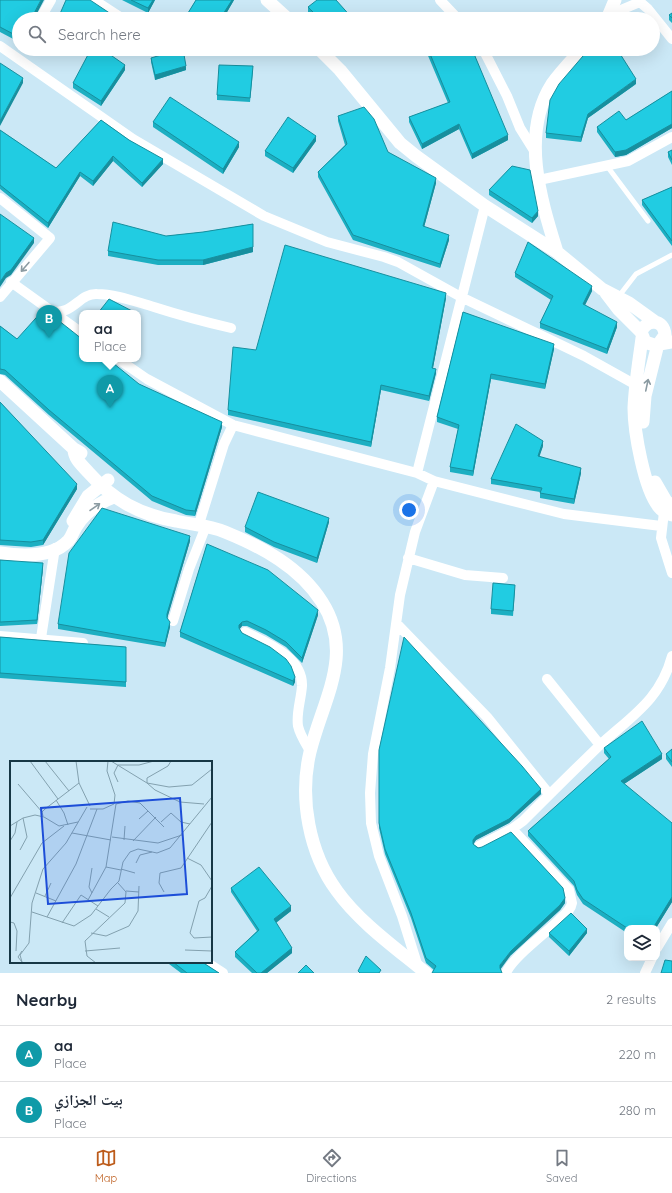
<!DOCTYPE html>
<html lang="en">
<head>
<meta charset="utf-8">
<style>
	:root { --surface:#fff; --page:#f6f6f7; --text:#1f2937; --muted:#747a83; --line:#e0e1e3; --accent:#bd5c1b }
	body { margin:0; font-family:Quicksand,"Noto Naskh Arabic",sans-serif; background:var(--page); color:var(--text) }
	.controls { position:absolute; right:12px; bottom:12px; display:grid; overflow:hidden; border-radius:8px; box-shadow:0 4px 16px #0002 }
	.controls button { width:36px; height:36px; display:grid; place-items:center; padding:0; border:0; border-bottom:1px solid var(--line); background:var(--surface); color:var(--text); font:20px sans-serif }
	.you { position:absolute; left:409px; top:510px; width:14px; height:14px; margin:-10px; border:3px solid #fff; border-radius:50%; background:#1a73e8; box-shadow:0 0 0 6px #1a73e833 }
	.badge { display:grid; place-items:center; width:26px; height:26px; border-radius:50%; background:var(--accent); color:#fff; font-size:13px; font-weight:700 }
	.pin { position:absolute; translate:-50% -33px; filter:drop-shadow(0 1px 2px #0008) }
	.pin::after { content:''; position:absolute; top:21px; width:14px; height:12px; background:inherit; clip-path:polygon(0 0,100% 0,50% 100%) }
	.popup { position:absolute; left:79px; top:310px; width:62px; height:52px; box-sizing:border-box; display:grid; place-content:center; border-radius:8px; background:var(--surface); filter:drop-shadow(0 1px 3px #0005); font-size:13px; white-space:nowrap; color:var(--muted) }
	.popup b { font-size:15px; color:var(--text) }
	.popup::after { content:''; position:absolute; left:50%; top:100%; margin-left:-8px; border:8px solid transparent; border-top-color:var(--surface) }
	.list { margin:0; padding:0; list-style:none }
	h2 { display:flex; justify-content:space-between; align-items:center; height:52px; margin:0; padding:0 16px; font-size:17px }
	h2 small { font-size:13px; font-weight:400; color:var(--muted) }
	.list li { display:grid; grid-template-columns:26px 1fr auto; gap:12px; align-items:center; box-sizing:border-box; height:56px; padding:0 16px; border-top:1px solid var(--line) }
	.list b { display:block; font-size:15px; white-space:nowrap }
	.list p { margin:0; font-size:13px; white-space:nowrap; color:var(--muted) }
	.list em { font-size:13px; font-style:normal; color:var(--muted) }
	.icon { flex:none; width:22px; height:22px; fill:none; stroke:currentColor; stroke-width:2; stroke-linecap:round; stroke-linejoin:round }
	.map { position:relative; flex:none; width:672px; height:973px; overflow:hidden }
	.search { position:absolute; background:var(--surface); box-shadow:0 4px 16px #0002; left:12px; right:12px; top:12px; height:44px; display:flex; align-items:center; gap:10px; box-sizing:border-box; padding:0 14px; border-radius:22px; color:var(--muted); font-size:15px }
	.sheet { height:164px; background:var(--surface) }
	nav { display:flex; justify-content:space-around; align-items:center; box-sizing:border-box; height:56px; border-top:1px solid var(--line); background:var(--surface); font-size:11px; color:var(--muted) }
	nav a { display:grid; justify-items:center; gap:2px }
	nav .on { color:var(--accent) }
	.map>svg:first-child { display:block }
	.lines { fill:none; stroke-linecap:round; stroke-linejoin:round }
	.service { stroke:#fff; stroke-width:5 }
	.minor { stroke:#fff; stroke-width:10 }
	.tertiary { stroke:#fff; stroke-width:13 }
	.wall { fill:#1cafc2 }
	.shaded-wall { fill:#178f9e }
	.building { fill:#21cce2; stroke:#178f9e }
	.oneway { stroke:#8b9ba2 }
	.inset-road { fill:none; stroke:#83a1af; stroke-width:1 }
	.view { fill:#1d4ed8; fill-opacity:0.15; stroke:#1d4ed8; stroke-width:2 }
	.inset-edge { fill:none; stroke:#173745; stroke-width:2 }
</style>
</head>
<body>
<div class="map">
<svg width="672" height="973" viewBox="0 0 672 973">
	<rect width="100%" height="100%" fill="#cbe8f6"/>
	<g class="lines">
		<!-- service -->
		<path class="service" d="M607,166L648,221
			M619,296L636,274L672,255"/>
		<!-- minor -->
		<path class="minor" d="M94,0L123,19
			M440,0L458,19
			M609,15L640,2L648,9L672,39
			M40,19L51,0
			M0,46L133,139L264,216L327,242L384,257L398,262L461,297L584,356L636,385
			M483,49L507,96L520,128L535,152
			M539,180L628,161L672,137
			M0,198L50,238L0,297
			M11,282L82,333
			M51,311C73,316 79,293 97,294C116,294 136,302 154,307C179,315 205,322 231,328
			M118,359L147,379L233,425L417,473L434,481L564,514L661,526
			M417,473L485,206
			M664,512L661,538L672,573
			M199,524L224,444L233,425
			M408,558L465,575L503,578
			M173,621L189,569L206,526
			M397,624L487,717L549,794
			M245,632C267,643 303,657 302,686C301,700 296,713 298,726C300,735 306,744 310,751
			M0,636L83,643
			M41,638L55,548
			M547,679L600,745
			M479,846L512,829L523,821C548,796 573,771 599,746C630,717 660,701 672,656
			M657,948L672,923
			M206,962L223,973
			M418,967L402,916L379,856L371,823L370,793L373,754L390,668L400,595L415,532L434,481
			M506,973C513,957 545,934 559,920C564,915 571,910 572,903L569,890L512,829
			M645,973L652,958"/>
		<!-- tertiary -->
		<path class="tertiary" d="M267,0L288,19
			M607,19L615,0
			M319,49L340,70L400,143L416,156L485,206L557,252L602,289L629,303L654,321
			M557,252C541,200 520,134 552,84C561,71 572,60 582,49
			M606,293L619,310L641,332
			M642,338C639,361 635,384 634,408C634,431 644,489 659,507C663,512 667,513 672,515
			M660,342L665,335C664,319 647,318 641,332L645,342L654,345L672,342
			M0,381L74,449L81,453
			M643,422L645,396L658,344
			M74,449C74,459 82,465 89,473C113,500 140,515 176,521C194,525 208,525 225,532C262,547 300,567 322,602C355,654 323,699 310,752C299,798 309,853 337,891C359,922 397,949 426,973
			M655,482L666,501L672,506
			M73,521L88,496L108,480
			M0,553C20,556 52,558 68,541C72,537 73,531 76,527C85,512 98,503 114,497"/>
	</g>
	<!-- wall -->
	<path class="wall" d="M0,0L19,19V42L0,32Z
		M122,0H155L148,13Z
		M196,0H234L223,19H191L188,18V13Z
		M308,7L353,19H315L308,12Z
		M672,13V23L669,20V15Z
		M426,49H472L508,140L472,159L459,129L422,149L409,122V117L448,103L426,51Z
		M151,58L186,70L155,80L151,62Z
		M125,70L101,106L73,88V83Z
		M253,71L250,102L217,100V95Z
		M636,84L588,118L581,142L546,138V133Z
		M672,91V128L626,155L615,157L597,132V127L626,120Z
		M338,116L388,152L436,183L424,227L449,240L440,268L353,240L318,177V172L345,145L338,121Z
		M101,120L163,164L142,187L113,161L93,186L80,176L48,228L0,189V130L56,168Z
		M153,122L239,147L223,174L153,127Z
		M316,141L293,173L265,156V151Z
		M672,150V165L668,157V152Z
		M672,187V246L642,205V200Z
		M489,190L538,216L532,223L489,195Z
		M253,224V252L203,265H158L108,256V251L166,236L203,232Z
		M515,273L592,291L585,305L617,327L607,354L540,328V323L551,300L515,277Z
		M446,298L433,368L436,373L429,401L381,390L371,447L228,415V410L256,350Z
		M463,312L554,349L545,389L491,379L473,476L450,472V467L458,429L437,422V417Z
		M0,326L17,339L139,384L222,427L195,516L186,515L152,501L49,415L5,375L0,374Z
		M0,402L77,489L43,545L31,547L0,545Z
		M543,446L539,456L581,473L574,504L540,498V492L491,484V479Z
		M329,522L317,563L274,547L245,532V527Z
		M190,541L167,618L170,627L165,647L58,629V624Z
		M207,544L318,615L302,663L286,647L266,635L247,626H242L239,629L242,633L295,682L293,686L180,637V632Z
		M0,560L43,568L37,624L0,626Z
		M515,590L513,616L491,614V609Z
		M0,637L126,647V687L0,678Z
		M604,748L662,759L624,784L672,902L656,928H627V933L583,904L577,895L574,886L528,836V831L609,759L604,753Z
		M672,749V767L666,759V754Z
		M379,750L541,794L509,823L476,840L473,844L565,903L560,910L511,955L434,970L426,963L411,918L385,854L379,828Z
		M231,888L291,911L276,923L292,953L267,973H252L235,957V952L257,931L231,892Z
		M549,933H587L569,956L549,937Z
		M169,962H202L219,973H181L169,964Z"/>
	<!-- shaded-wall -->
	<path class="shaded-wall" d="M41,0H44L34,19H31Z
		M153,0H155L148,13V8Z
		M232,0H234L223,19H220Z
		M125,65V70L101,106V101Z
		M186,66V70L155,80V75Z
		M23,78V83L0,126V121Z
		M636,79V84L588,118L581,142V137L588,114Z
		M459,124V129L422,149V144Z
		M672,124V128L626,155L615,157V152Z
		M508,135V140L472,159V154Z
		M316,136V141L293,173V168Z
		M239,142V147L223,174V169Z
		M113,156V161L93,186V181Z
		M163,159V164L142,187V183Z
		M80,172V176L48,228V223Z
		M436,178V183L423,231V226Z
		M538,211V216L532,223V218Z
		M449,235V240L440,268V264Z
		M34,238V243L11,275L6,278L0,287V282L6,273Z
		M253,247V252L203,265V260Z
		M592,286V291L583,309V304Z
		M446,293V298L432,373V368Z
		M617,322V327L607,354V349Z
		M554,344V349L545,389V384Z
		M436,369V373L429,401V396Z
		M491,374V379L473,476V471Z
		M381,385V390L371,447V442Z
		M222,422V427L195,516V511Z
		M543,441V446L538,461V456Z
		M581,468V473L574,504V499Z
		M77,484V489L43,545V540Z
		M329,518V522L317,563V558Z
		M190,536V541L167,619V614Z
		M43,563V568L37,624V620Z
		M318,610V615L302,663V658Z
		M170,622V627L165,647V643Z
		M242,622V626L239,630V633V625Z
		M295,677V682L293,686V681Z
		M662,754V759L621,786V781Z
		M541,789V794L509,823L476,840L473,845V840L476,836Z
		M672,897V902L656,928H653Z
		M565,898V903L560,910L511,955L500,970V965L511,951Z
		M291,906V911L274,924V919Z
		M587,929V933L569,956V951Z
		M292,948V953L267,973H261Z"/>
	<!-- building -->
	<path class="building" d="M0,0H41L31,19H19V37L0,27Z
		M66,0H90L117,18V19H63L59,16Z
		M131,0H153L148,8Z
		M196,0H232L220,19H200L188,13Z
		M317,0H336L353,19H320L308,7Z
		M672,13V18L669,15Z
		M91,49H102L125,65L101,101L73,83Z
		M181,49H183L186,66L155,75L151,58Z
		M428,49H472L508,135L472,154L459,124L422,144L409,117L450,102Z
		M589,49H617L636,79L588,114L581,137L546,133L550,100L559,84Z
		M0,63L23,78L0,121Z
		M219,65L253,66L250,98L217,95Z
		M672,91V124L626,150L615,152L597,127L619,111L626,120Z
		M170,97L239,142L223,169L153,122Z
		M364,107L374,119L388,152L436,178L423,226L449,235L440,264L353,235L318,172L347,144L338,116Z
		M288,117L316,136L293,168L265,151Z
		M101,120L129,140L163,159L142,183L113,156L93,181L80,172L48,223L0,185V130L56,168Z
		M672,150V160L668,152Z
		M512,166L530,170L538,211L532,218L489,190Z
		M672,187V241L642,200Z
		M0,214L34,238L11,270L6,273L0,282Z
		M113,222L166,236L203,232L253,224V247L203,260H158L108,251Z
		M528,242L592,286L583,304L617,322L607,349L540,323L553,296L515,273Z
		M285,245L446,293L432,368L436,369L429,396L381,385L371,442L228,410L233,347L256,350Z
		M109,299L134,312L133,313H98Z
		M44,309L82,339V359H108L139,384L222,422L195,511L186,510L152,496L49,410L5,370L0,369V326L17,339Z
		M463,312L554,344L545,384L491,374L473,471L450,467L459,425L437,417Z
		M0,402L77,484L43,540L31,542L0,540Z
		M516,424L543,441L538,456L581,468L574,499L540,493L542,488L491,479Z
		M258,492L329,518L317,558L274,542L245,527Z
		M102,508L190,536L167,614V618L170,622L165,643L58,624L69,553Z
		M207,544L268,570L318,610L302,658L286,642L266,630L247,621L242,622L239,625V628L242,633L270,647L286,659L291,666L295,677L293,681L180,632Z
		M0,560L43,563L37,620L0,622Z
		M493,583L515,585L513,611L491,609Z
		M0,637L126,647V682L0,673Z
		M404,637L522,766L541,789L509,819L476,836L473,840V844L478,848L482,847L511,832L563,888L565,898L560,905L511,951L500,965V968L502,973H432L436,966L426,958L411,913L385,849L379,823V750Z
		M642,721L662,754L621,781L672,823V897L653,928H627L583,899L577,890L574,881L528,831L611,757L604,748Z
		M672,749V762L666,754Z
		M259,867L291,906L274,919L292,948L261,973H257L235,952L259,930L231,888Z
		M571,913L587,929L569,951L549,933Z
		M366,956L381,970L379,973H360L358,971Z
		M665,960L672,961V973H661Z
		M173,962H202L219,973H187Z
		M306,965L314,973H298Z"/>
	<!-- one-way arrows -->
	<defs><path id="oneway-shaft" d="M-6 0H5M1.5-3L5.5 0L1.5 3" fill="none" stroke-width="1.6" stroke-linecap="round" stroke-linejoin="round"/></defs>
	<g class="oneway">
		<use href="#oneway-shaft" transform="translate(25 267) rotate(131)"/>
		<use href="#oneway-shaft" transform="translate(647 385) rotate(-78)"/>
		<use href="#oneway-shaft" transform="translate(95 507) rotate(-35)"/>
	</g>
	<!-- overview -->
	<g transform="translate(10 761)">
		<rect width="202" height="202" fill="#cbe8f6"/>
		<path class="inset-road" d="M20,0L48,38M35,0L59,30M66,0L69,22L80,45M101,0L137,22L159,26L182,24L202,8M161,0L158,5L137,17V22L145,29L170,41L194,43M108,4H129L144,0M108,21L104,12L108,4M8,23L32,51M46,39L54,52L58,64M106,43L118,40L130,42L154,66M80,48H93L104,43L105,34L97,10L98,0M33,55L32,51L35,48L69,22M129,58L138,50M151,61L161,52L171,61L180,63M0,65L13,57L25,54L34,56L49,65L68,61M62,72L101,79M102,76L148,82L172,74M114,79L115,65M0,80L5,72L7,61M123,80L146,56M10,89L17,76L13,57M177,97L191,104L202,120M126,102L130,94L142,91M96,106L111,109M111,108L125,112M202,125L195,137L189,140L180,172L184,177L202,176M101,128L109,120L113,101L120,91L128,88L147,92L160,87L202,36M116,130L129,131M154,131L149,122L150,112L171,107L202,61M26,132L46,140M82,132L79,126L82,107M35,135L41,122M0,137L32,82L54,65M78,139L96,106L106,43M86,148L99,156M22,151L64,165L81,154L101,128M37,156L66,103L87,48M0,161L4,162L7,170L6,190M52,162L71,134L88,145M81,172L96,175L119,165L128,150L129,125M175,189L202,190M12,190L8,196L12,201M75,190L110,187M12,201L10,194L19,182L22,142L33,108L56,82L77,46M86,202L77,195L75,180L115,142L116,131L108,122"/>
		<path class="view" d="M170,37L177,133L38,143L31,47Z"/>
		<rect width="202" height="202" class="inset-edge"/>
	</g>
</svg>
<div class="controls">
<button><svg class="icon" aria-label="layers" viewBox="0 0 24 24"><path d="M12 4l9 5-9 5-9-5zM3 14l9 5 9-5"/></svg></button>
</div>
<div class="you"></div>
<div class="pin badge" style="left:110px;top:408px;background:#0f9aa8">A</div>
<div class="popup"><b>aa</b>Place</div>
<div class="pin badge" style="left:49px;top:338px;background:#0f9aa8">B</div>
<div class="search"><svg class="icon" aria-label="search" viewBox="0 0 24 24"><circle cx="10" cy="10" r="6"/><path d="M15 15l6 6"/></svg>Search here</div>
</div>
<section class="sheet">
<h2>Nearby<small>2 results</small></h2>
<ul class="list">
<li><span class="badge" style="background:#0f9aa8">A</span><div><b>aa</b><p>Place</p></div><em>220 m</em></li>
<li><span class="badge" style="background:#0f9aa8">B</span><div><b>بيت الجزازي</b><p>Place</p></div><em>280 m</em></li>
</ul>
</section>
<nav>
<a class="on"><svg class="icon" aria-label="map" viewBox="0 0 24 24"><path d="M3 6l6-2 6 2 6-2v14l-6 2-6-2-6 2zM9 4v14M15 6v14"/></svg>Map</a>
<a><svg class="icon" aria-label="directions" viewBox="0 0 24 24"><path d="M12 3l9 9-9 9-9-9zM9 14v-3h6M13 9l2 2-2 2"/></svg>Directions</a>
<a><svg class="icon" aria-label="saved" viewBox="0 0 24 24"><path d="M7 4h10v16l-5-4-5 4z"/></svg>Saved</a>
</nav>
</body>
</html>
